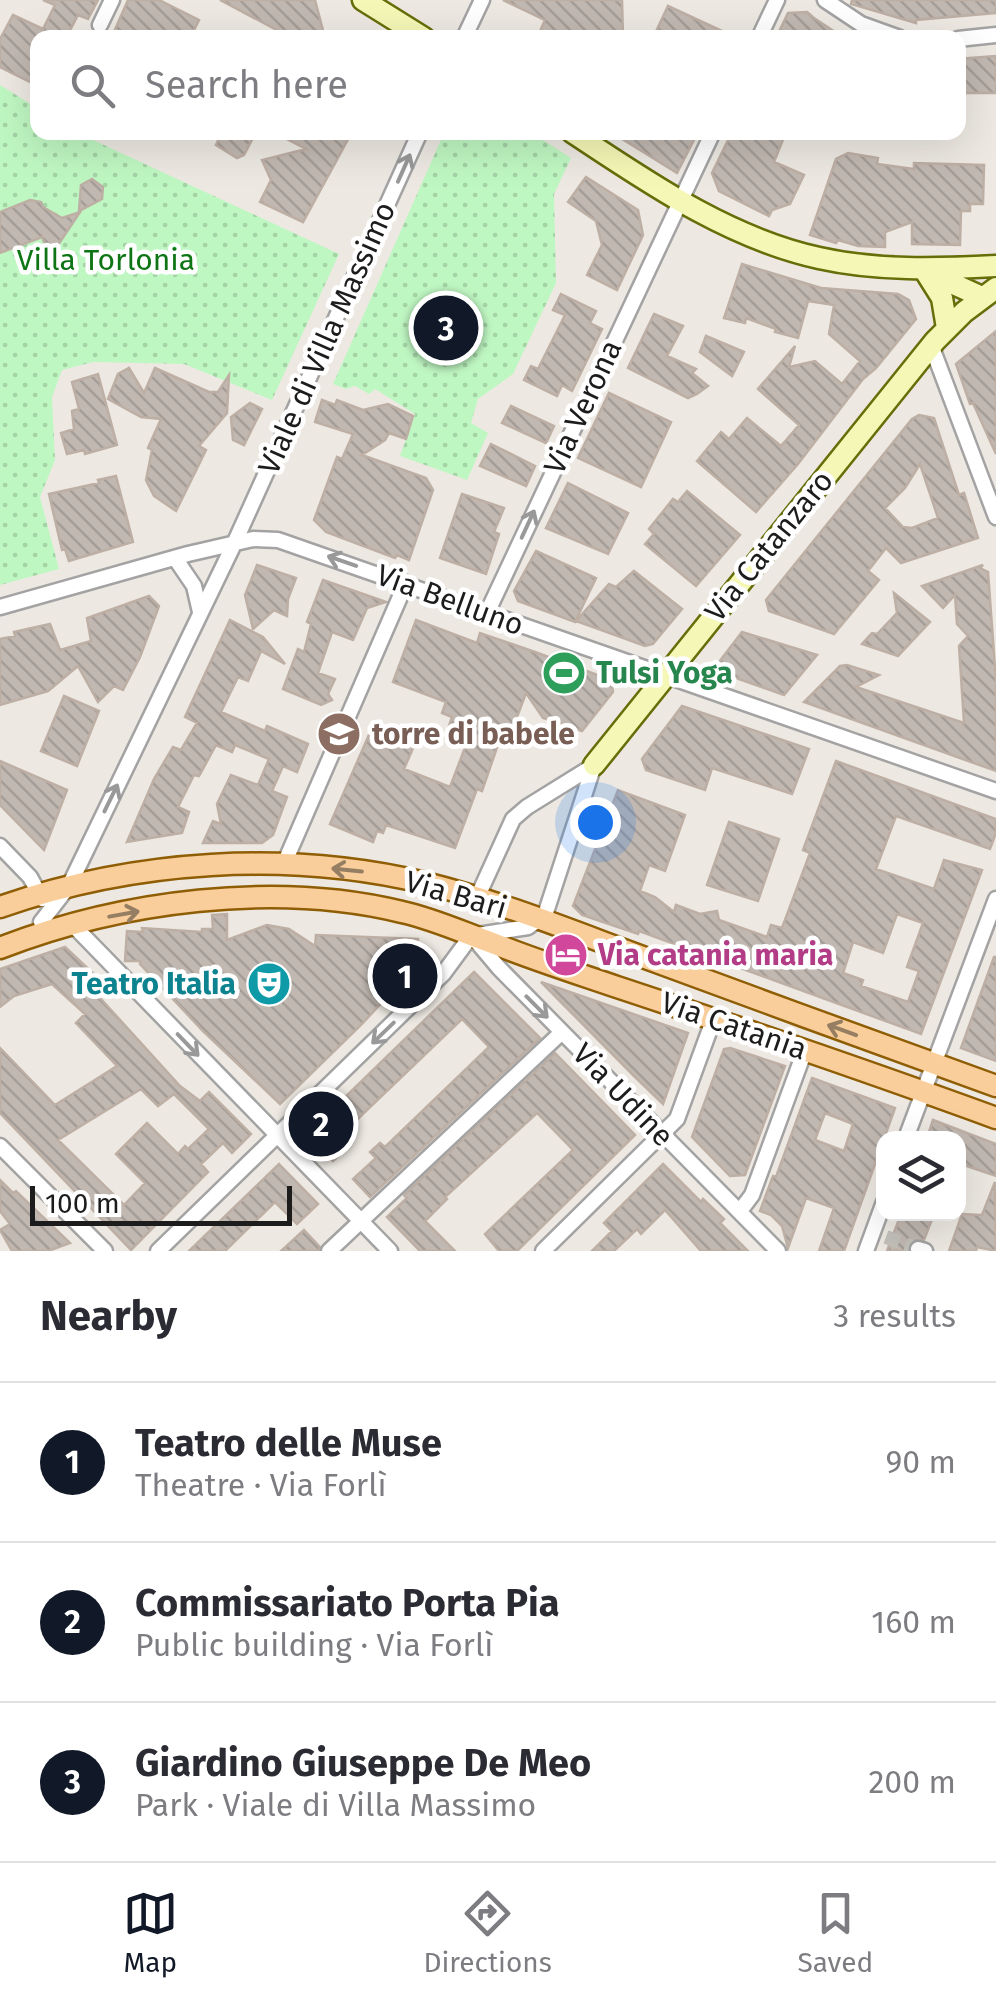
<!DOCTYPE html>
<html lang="en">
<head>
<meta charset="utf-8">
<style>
	:root { --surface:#fff; --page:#f7f7f7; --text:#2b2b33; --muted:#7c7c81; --line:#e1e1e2; --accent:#111827 }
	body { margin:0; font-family:"Fira Sans",sans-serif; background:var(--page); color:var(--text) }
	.controls { position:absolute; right:30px; bottom:30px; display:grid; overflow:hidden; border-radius:20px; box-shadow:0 10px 40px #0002 }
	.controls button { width:90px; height:90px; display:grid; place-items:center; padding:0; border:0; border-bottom:2px solid var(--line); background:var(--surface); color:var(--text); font:50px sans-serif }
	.scale { position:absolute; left:30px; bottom:25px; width:262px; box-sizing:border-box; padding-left:10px; border:5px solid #1c1c1c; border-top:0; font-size:28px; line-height:35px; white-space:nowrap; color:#1c1c1c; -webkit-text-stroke:8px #fff; paint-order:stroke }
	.you { position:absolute; left:595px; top:822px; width:35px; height:35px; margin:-25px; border:8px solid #fff; border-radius:50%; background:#1a73e8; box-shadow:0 0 0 15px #1a73e833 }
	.badge { display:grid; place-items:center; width:65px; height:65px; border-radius:50%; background:var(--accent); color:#fff; font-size:32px; font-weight:700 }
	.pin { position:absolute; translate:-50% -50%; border:5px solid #fff; box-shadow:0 2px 10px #0006 }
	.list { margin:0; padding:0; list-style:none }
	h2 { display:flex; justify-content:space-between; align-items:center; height:130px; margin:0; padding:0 40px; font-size:42px }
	h2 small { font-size:32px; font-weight:400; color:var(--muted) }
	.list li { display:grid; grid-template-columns:65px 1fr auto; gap:30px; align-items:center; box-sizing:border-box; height:160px; padding:0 40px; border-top:2px solid var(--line) }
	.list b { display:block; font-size:38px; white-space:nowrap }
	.list p { margin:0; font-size:32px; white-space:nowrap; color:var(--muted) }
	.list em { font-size:32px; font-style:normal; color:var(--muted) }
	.icon { flex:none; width:55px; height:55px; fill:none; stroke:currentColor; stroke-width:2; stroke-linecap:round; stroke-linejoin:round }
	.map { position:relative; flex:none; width:996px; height:1251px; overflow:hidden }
	.search { position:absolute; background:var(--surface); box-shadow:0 10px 40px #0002; left:30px; right:30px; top:30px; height:110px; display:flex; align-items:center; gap:25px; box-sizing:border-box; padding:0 35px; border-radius:20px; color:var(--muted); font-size:38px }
	.sheet { height:610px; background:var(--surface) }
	nav { display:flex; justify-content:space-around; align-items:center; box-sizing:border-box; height:140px; border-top:2px solid var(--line); background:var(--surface); font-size:28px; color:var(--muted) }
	nav a { display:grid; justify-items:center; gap:5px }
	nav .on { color:var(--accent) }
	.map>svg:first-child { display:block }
	.park { fill:url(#park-dots) }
	.building { fill:url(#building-back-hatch); stroke:#beafa5; stroke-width:2.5; fill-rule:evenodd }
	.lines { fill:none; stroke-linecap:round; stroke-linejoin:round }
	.street-tunnel { stroke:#c3c0ba; stroke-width:14; stroke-dasharray:14 7; stroke-linecap:butt }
	.street-casing { stroke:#a3a3a3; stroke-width:19 }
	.secondary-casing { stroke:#656e08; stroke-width:25 }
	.primary-casing { stroke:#8f5e04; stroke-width:25 }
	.street { stroke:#fff; stroke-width:14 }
	.secondary { stroke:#f5f7b6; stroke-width:20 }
	.primary { stroke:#f9ce9b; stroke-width:20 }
	.oneway { stroke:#999 }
	.oneway2 { stroke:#967e62 }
	.labels { text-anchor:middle; stroke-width:9; stroke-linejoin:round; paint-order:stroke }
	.park-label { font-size:30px; fill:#0e7514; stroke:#fff }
	.street-label { font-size:30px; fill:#1c1c1c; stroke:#fff }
	.leisure-label { font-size:30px; font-weight:bold; fill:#27864d; stroke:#fff; text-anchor:start }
	.education-label { font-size:30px; font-weight:bold; fill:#785e54; stroke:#fff; text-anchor:start }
	.hotel-label { font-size:30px; font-weight:bold; fill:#b23c85; stroke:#fff; text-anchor:start }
	.culture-label { font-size:30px; font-weight:bold; fill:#0d838f; stroke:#fff; text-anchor:end }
</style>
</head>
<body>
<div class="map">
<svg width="996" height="1251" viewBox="0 0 996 1251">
	<defs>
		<pattern id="park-dots" width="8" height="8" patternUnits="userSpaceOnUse" patternTransform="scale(2.5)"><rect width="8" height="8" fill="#bff7c2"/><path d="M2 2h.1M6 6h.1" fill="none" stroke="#a4d3a6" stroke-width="1.8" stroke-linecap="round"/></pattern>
		<pattern id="building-back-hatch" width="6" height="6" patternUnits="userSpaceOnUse" patternTransform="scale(2.5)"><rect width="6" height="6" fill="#c1b8b1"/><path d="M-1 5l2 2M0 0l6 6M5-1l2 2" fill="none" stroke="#a59e98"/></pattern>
	</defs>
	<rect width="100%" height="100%" fill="#ede9e2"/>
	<!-- park -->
	<path class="park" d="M0,85L37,108L38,132L78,133L339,254L272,400L184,364L93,362L62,370L52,397L55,460L40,497L59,569L0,585Z
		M444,133H532L571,158L554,194L556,283L513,374L478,399L471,423L488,433L467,480L400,456L415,414L375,389L369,394L355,386L346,389L333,384Z"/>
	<!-- building -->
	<path class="building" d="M43,0H98L88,19L78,15L66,38H38V86L0,67V39L13,15L43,29L55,5Z
		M128,0H159L199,20L190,38H125L114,32Z
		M220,0H315L325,38H292Z
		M503,0H622L623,38H537L545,20Z
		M852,0H996V13L916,20V23L851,4Z
		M668,6L737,38H653Z
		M807,12L814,18L844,38H776L788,13Z
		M996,56V93H958V59Z
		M222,132H256L244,155L237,158L216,145Z
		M273,132H352L303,222L260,202L271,180L262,160L306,149Z
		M611,132H698L677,173Z
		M732,132H786L774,162L804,175L790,204L772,210L769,216L719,191L712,173Z
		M848,153L878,158L877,164L914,169V163L984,165L983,204H970V211H961L960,245L912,244V222L885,232V247L858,246L838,240L836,243L810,235L836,159Z
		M586,177L638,210L643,235L617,290L587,275L602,245L596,221L568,202Z
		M92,179L103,187L102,199L79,211L81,185Z
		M30,200L41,202L43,207L62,218L80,212L50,257L42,237L0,253V212Z
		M742,264L821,288L898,294L909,300L916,319L876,368L863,379L798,464L756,512L697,461L721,432L729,439L747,418L781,446L799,425L758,389L795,346L789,367L815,361L842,384L860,361L829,334L834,305L808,301L798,338L775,332L776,329L746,318L745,323L724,318Z
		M561,294L596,311L590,323L602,329L572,391L562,385L557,396L524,380L531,366L538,369L565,315L553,310Z
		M654,314L683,326L667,356L696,369L692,373L708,386L697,394L688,398L628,368Z
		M996,331V454L973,403L970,404L956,364Z
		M706,336L744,352L732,376L700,352Z
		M129,368L144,393L155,368L209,392H218L229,375L227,413L199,446L206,450L176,511L154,496L146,480L152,450L148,448L161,419L141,417L108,399L118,374Z
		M98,374L117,445L85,454L84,450L67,454L61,433L74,429L72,411L79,409L72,382Z
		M609,393L671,422L641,487L578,458Z
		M322,400L335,405L337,400L363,410L388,404L413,416L406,439L389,433L385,440L362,455L426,478L433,490L409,560L397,555L395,558L326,532L314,520L337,457L342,459L353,434L315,422Z
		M250,403L262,409L244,445L233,440L231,417Z
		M511,406L554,426L546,443L502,423Z
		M919,415L934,418L959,495L964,493L978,538L901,563L886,548L868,571L879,580L834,634L769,611L766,600L912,419ZM920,464L938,518L912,528L903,527L885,508L905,488Z
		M491,444L535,466L526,486L480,466Z
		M116,476L133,542L69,561L65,549L62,550L49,494L99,483L98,480Z
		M568,483L628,513L608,554L546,528Z
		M687,491L740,535L696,586L645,544L654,534L649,529L673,499L678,502Z
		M462,494L504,508L494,532L499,534L486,574L440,558Z
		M536,551L596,578L575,622L518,601L514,591Z
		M257,565L296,578L288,599L287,616L274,610L253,629L245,595Z
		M983,565L980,568L988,572L996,681V771L804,702L840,666L847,665L879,675L856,687L964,723L959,646L968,636L957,624L955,595L943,608L922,586Z
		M634,571L682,609L653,644L645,646L576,621L609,584L616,587Z
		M323,580L386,602L367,608L353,640L332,632L318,673L335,679L328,694L332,700L321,705L283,689L298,649L304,652L311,624L307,622Z
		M894,593L930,622L898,656L862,644L872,633L877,634L897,613Z
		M149,596L159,606L140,657L123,690L114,686L98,702L78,666L48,691L0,705V639L15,636L14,632L50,624L60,650L91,641L87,618Z
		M230,620L263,637L285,664L261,651L248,681L238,677L221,712L265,731L267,726L308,744L297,772L283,766L272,791L287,797L273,835L262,843H203L213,821L221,824L217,804L231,775L258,785L269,759L235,745L232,752L216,745L199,776L194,775L178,807L189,812L182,833L127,842L154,779L173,747L181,750L197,723L185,717Z
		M416,620L477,643L480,633L535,652L611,680L613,692L582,731L543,718L526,693L510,736L502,733L482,791L477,789L455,848L386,825L383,833L377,831L373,842L330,824L372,728L414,746L404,769L450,787L466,745L445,738L452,717L442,713L446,702L393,682Z
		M742,632L817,655L784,695L722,673L719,662Z
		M64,696L99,711L77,766L41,751Z
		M682,706L809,749L792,794L712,768L705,790L646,770L642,759Z
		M0,761L67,790L44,850L0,805Z
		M836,761L996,819V833L990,849L896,816L876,869L934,889L944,860L982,870L921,1034L639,931L638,934L582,915L573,906L618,790L685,815L665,871L649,865L640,891L655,897L674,912L676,905L700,914L717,911L719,920L767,937L771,925L782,928L810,853L803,850ZM897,914L923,923L907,967L919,971L908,1002L861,986L863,980L843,973L853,942L883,953Z
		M729,822L779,839L758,901L707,885Z
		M227,914V940L267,925L289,929L315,946L316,935L418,939L417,970H412L361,1025L280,1104L203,1031L140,964V961H125L127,931L143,932L142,928L202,932V929H213L212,915Z
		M65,947L97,977V983L91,988L180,1086L200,1101L209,1092L251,1134L232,1153L223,1143L201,1164L208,1172L131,1250L0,1113V1048L55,1105L117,1066L76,1023L85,1014L52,984L14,996L0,1007V969ZM141,1089L158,1106L174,1094L209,1129L188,1149L185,1146L178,1154L147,1123L116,1154L145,1183L124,1205L58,1140Z
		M994,957H996V1061L961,1048Z
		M474,972L540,1038L370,1197L353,1179L376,1158L370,1152L380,1143L385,1147L489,1047L462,1019L343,1133L352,1143L333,1161L308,1133Z
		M541,982L688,1033L663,1104L634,1076Z
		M730,1048L785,1066L745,1175L730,1176L692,1137L724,1049Z
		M555,1053L635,1135L517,1251H499L485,1234L573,1150L537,1113L445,1197L447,1199L425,1221L455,1251H420L387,1217L407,1198L404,1195Z
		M812,1078L895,1108L844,1251H819L834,1208L806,1198L788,1248L782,1226L771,1215L760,1211L773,1176L776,1177ZM825,1113L853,1124L844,1151L815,1140Z
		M933,1120L996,1144V1176L958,1163V1138H927Z
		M279,1164L318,1204L297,1224L275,1202L225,1251H189Z
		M663,1164L701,1202L703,1199L724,1219L720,1223L748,1251H701L665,1210L641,1234L637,1229L614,1251H592L612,1231L604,1223Z
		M0,1180L13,1193L16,1191L70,1243L48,1251H12L0,1230L10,1224L0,1211Z
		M995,1182L996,1251L977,1247L976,1251H949L962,1214L982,1215Z
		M901,1214H934L924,1240L911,1241L908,1251H887Z
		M304,1230L320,1247L319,1251H281Z"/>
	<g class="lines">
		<!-- street-tunnel -->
		<path class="street-tunnel" d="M886,1237L918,1249"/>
		<defs>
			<path id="street" d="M825,0L861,24L900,38
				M100,25L112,0
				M464,38L482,0
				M759,38L777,0
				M958,39L996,35
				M931,345L996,517
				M175,558L194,586L200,612
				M0,607L188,554L253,539L278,540L996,791
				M487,613L713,132
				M0,846L30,877L42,899
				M284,864L406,583
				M477,898L513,819L527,807L593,766
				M41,922L69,886L234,544L420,132
				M72,924L390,1251
				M478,935L528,927L545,915L594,765
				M472,936L499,968L778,1251
				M906,1138L996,899
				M0,1146L105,1251
				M740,1211L752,1195L805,1050
				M918,1249L925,1251
				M158,1251L443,974L471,936
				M329,1251L562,1032
				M543,1251L677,1119L714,1018
				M866,1251L884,1202"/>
			<path id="secondary" d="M363,0L424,38
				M572,132C649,183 728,238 819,258C877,271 937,269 996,266
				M925,271L982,297
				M925,271L942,298L947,328
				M594,765L935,341L964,312L996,288"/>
			<path id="primary" d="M0,907C134,860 287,850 425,883C506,903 584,936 662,964C773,1005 885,1046 996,1086
				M0,948C121,901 275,881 402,912C434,919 464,933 495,944C535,960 576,973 617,987C744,1029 870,1072 996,1118"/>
		</defs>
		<!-- street casing -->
		<use href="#street" class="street-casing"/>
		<!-- secondary casing -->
		<use href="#secondary" class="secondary-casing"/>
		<!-- primary casing -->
		<use href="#primary" class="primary-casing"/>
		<!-- street -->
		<use href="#street" class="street"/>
		<!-- secondary -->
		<use href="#secondary" class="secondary"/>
		<!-- primary -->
		<use href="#primary" class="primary"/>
	</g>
	<!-- one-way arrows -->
	<defs><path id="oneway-shaft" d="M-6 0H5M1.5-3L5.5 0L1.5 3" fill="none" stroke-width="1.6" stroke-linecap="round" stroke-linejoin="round" transform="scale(2.5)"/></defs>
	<g class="oneway">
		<use href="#oneway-shaft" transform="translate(404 168) rotate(-66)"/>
		<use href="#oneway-shaft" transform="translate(528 524) rotate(-65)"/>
		<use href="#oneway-shaft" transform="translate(342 561) rotate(-161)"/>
		<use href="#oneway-shaft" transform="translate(111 798) rotate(-64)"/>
		<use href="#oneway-shaft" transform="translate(537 1007) rotate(45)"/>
		<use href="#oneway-shaft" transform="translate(383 1033) rotate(136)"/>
		<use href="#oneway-shaft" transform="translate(188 1045) rotate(46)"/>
	</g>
	<g class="oneway2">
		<use href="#oneway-shaft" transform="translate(347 870) rotate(-174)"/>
		<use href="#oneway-shaft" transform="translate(124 914) rotate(-10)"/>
		<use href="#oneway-shaft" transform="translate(842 1030) rotate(-160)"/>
	</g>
	<!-- icons -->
	<defs>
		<symbol id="stadium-disc" viewBox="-11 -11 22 22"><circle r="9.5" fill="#2e9e5b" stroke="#fff"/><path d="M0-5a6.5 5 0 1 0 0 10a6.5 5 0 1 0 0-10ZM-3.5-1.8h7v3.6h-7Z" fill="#fff"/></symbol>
		<symbol id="school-disc" viewBox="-11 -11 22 22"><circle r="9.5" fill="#8d6e63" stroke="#fff"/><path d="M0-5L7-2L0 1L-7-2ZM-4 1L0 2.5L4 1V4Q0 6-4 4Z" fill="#fff"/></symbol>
		<symbol id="hotel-disc" viewBox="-11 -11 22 22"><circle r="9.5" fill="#d1479c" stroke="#fff"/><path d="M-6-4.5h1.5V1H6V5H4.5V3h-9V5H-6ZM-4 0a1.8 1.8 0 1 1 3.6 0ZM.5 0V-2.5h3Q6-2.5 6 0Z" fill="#fff"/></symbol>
		<symbol id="theatre-disc" viewBox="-11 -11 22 22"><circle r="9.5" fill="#0f9aa8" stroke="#fff"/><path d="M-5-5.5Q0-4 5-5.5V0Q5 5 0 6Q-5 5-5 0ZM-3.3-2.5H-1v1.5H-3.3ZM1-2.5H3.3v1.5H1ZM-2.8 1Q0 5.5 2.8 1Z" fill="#fff"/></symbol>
	</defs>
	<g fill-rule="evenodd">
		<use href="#stadium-disc" x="539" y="648" width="50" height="50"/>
		<use href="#school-disc" x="314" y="709" width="50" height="50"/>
		<use href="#hotel-disc" x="541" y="930" width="50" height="50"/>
		<use href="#theatre-disc" x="244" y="959" width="50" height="50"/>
	</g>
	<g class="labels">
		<!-- park labels -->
		<g class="park-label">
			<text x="106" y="270">Villa Torlonia</text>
		</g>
		<!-- street labels -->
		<g class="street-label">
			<text transform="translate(327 338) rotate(-66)" y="10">Viale di Villa Massimo</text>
			<text transform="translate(583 407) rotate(-65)" y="10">Via Verona</text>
			<text transform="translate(769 546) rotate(-51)" y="10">Via Catanzaro</text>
			<text transform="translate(450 600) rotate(20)" y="10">Via Belluno</text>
			<text transform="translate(456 895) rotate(16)" y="10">Via Bari</text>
			<text transform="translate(734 1026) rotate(19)" y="10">Via Catania</text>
			<text transform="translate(623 1095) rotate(46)" y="10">Via Udine</text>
		</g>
		<!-- leisure labels -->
		<g class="leisure-label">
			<text x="596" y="683">Tulsi Yoga</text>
		</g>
		<!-- education labels -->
		<g class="education-label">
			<text x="372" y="744">torre di babele</text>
		</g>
		<!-- hotel labels -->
		<g class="hotel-label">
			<text x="598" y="965">Via catania maria</text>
		</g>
		<!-- culture labels -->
		<g class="culture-label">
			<text x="236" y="994">Teatro Italia</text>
		</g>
	</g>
</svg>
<div class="controls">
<button><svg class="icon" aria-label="layers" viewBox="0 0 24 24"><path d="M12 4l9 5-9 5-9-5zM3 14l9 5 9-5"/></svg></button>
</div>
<div class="scale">100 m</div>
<div class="you"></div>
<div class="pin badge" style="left:405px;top:976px">1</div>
<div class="pin badge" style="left:321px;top:1124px">2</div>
<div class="pin badge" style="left:446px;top:328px">3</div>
<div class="search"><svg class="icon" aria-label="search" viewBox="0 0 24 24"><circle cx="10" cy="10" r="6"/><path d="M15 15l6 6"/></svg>Search here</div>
</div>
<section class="sheet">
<h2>Nearby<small>3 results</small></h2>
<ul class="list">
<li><span class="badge">1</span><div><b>Teatro delle Muse</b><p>Theatre · Via Forlì</p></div><em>90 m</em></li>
<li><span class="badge">2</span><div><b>Commissariato Porta Pia</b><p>Public building · Via Forlì</p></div><em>160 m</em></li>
<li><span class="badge">3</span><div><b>Giardino Giuseppe De Meo</b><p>Park · Viale di Villa Massimo</p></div><em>200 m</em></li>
</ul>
</section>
<nav>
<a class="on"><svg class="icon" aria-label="map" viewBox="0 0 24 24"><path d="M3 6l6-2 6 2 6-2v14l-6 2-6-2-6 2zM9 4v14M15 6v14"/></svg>Map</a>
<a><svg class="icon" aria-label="directions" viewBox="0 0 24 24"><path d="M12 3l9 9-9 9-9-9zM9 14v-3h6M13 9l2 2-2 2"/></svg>Directions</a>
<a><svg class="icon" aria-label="saved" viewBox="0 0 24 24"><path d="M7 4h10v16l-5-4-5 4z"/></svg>Saved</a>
</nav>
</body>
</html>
